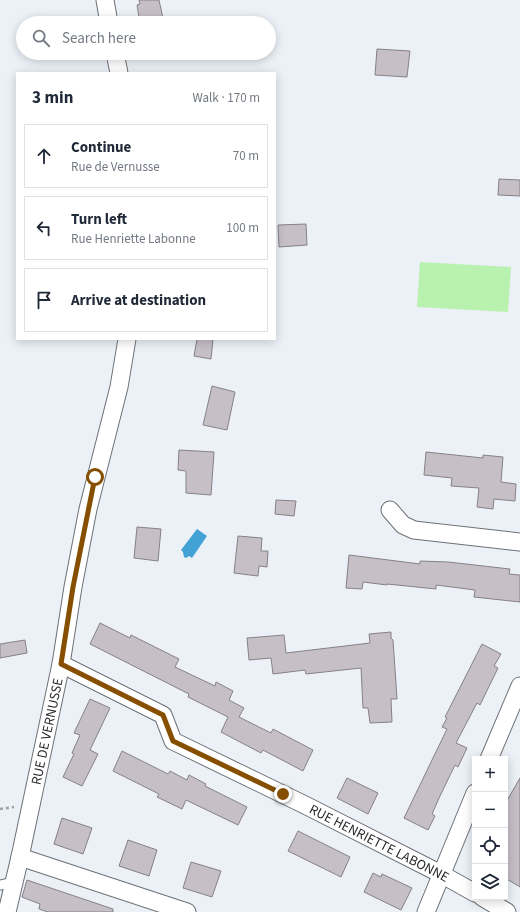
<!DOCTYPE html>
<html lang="en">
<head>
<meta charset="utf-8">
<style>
	:root { --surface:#fff; --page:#f6f6f7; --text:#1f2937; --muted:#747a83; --line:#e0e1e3 }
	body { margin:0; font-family:"Source Sans 3",sans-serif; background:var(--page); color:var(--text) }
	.controls { position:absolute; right:12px; bottom:12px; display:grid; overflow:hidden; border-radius:0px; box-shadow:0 2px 10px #0003 }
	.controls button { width:36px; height:36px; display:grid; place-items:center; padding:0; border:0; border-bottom:1px solid var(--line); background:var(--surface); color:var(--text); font:20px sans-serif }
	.stop { position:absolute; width:12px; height:12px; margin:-9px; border:3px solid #864f00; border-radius:50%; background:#fff }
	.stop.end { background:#864f00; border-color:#fff; box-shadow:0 1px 4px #0008 }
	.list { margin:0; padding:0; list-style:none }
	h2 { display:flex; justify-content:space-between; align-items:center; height:52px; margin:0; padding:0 16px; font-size:17px }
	h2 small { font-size:13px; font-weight:400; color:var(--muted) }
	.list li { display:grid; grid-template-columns:26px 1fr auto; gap:12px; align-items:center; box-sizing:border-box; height:64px; margin:0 8px 8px; padding:0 8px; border:1px solid var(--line); border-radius:0px }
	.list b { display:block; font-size:15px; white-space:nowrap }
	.list p { margin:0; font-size:13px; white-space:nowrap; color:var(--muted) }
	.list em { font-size:13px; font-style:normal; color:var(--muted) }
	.icon { flex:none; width:22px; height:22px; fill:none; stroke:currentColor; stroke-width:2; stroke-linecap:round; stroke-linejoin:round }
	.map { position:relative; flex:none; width:520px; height:912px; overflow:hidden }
	.search { position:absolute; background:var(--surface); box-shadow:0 2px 10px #0003; left:16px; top:16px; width:260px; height:44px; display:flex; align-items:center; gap:10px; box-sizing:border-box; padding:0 14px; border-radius:22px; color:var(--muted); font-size:15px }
	.panel { position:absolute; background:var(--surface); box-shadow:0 2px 10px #0003; left:16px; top:72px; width:260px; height:268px; border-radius:0px }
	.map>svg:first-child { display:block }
	.green { fill:#b9f1af }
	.water { fill:#42a2d5 }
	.building { fill:#c6c0c6; stroke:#868186 }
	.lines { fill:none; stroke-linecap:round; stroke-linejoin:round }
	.lane-casing { stroke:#6c7177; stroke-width:11 }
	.street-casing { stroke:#6c7177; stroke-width:19 }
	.path { stroke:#9da1a6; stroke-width:2.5; stroke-dasharray:3 3; stroke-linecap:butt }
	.lane { stroke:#fff; stroke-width:9 }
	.street { stroke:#fff; stroke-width:17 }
	.route { stroke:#864f00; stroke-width:5 }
	.labels { text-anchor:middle; stroke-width:3; stroke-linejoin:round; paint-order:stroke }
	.street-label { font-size:14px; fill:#282a2d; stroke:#fff }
</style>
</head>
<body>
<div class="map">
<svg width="520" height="912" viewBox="0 0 520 912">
	<rect width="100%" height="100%" fill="#ebf1f7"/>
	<!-- green -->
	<path class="green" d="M420,262L511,267L508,312L417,307Z"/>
	<!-- water -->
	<path class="water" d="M197,529L207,536L192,558L189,556L186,558L184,557L183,552L181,550Z"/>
	<!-- building -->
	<path class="building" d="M139,0H159L164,23H140L137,5L140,4Z
		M377,49L410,51L407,77L375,75Z
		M499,179L520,180V196L498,195Z
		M306,224L307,245L279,247L278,225Z
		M197,339H213L211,359L194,356Z
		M212,386L235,392L227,430L203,425Z
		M179,450L214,452L211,495L186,493V471L178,470Z
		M426,452L483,458V455L503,457L501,482L516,484L515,501L494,499L493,509L477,507L479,488L451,486L452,478L424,475Z
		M276,500L296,501L294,516L275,514Z
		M137,527L161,529L158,561L134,558Z
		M238,536L262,538L261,551H268L267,567L259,566L258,576L234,573Z
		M349,555L420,564V561L448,562L510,569L509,574L520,575V602L474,597L475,590L436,585V589L387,584V585L363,582L362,589L346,588Z
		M100,623L130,638L131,635L179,659L175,667L215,686L216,682L233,691L229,700L244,708L239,717L271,733L273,729L313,750L303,771L263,750L261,753L221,732L228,717L188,697L189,694L90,644Z
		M391,632V638L393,640L397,699H391L392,722L370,723L368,708H363L361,668L306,674L305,670L273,674L271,658L249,660L247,638L284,635L286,653L370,643L369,634Z
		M25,640L27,653L0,658V644Z
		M482,644L501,654L494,666L498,668L480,705L477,703L456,743L467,748L458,767L455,765L440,796L432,814L435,816L428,830L404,818L447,729L442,727L447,718L445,717Z
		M90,699L110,708L90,750L98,754L82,786L63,777L74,754L72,753L80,735L74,733Z
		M122,751L168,774L170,771L187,780L189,775L206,784L205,786L247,807L238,825L186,800L182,809L157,797L159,794L113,771Z
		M347,778L378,793L368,814L337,798Z
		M520,778V887L505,878V804Z
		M62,818L92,828L83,854L54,844Z
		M298,831L350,857L341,877L288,851Z
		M128,840L157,850L149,876L119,866Z
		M191,862L221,871L212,897L183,888Z
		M373,873L381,877L382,874L412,888L401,910L364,892Z
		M27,880L113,909V912H48L39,909L40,904L22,897Z"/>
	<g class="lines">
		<defs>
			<path id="lane" d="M0,885L14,882"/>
			<g id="street">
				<path d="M105,0L109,23"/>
				<path d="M115,53L119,73"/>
				<path d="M390,510L403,525L414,530L520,542"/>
				<path id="s1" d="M61,664L163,715L173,741L305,805L441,874L475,893"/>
				<path d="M489,759L520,686"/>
				<path d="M20,857L187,912"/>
				<path d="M482,897L507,912"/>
				<path id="s2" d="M7,912L20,857L61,664L73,587L88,509L119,387L127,339"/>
				<path d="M426,912L475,793"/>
			</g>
		</defs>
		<!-- lane casing -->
		<use href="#lane" class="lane-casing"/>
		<!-- street casing -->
		<use href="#street" class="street-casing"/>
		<!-- path -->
		<path class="path" d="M0,809L14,807"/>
		<!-- lane -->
		<use href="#lane" class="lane"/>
		<!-- street -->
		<use href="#street" class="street"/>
	</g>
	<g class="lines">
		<!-- route -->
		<path class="route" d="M95,477L73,587L61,664L163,715L173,741L283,794"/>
	</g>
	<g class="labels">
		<!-- street labels -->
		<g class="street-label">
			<text dy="5" stroke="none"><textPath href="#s2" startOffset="185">RUE DE VERNUSSE</textPath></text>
			<text dy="5" stroke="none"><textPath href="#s1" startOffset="372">RUE HENRIETTE LABONNE</textPath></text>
		</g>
	</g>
</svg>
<div class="controls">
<button>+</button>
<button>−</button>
<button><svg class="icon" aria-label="locate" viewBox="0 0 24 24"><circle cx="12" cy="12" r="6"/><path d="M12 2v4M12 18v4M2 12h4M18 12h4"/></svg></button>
<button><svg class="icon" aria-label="layers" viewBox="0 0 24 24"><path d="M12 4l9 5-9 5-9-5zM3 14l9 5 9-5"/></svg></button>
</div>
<div class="stop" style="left:95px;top:477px"></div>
<div class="stop end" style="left:283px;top:794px"></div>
<div class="search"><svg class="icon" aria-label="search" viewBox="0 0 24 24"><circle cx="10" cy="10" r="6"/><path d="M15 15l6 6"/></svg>Search here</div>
<section class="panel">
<h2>3 min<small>Walk · 170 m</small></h2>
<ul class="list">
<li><svg class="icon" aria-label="ahead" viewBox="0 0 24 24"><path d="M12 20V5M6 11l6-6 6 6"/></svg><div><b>Continue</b><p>Rue de Vernusse</p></div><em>70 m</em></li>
<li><svg class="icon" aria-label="left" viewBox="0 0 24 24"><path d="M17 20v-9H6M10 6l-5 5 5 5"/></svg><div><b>Turn left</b><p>Rue Henriette Labonne</p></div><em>100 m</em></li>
<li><svg class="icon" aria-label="arrive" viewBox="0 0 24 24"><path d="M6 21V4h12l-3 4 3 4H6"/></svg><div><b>Arrive at destination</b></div></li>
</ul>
</section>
</div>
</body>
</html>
